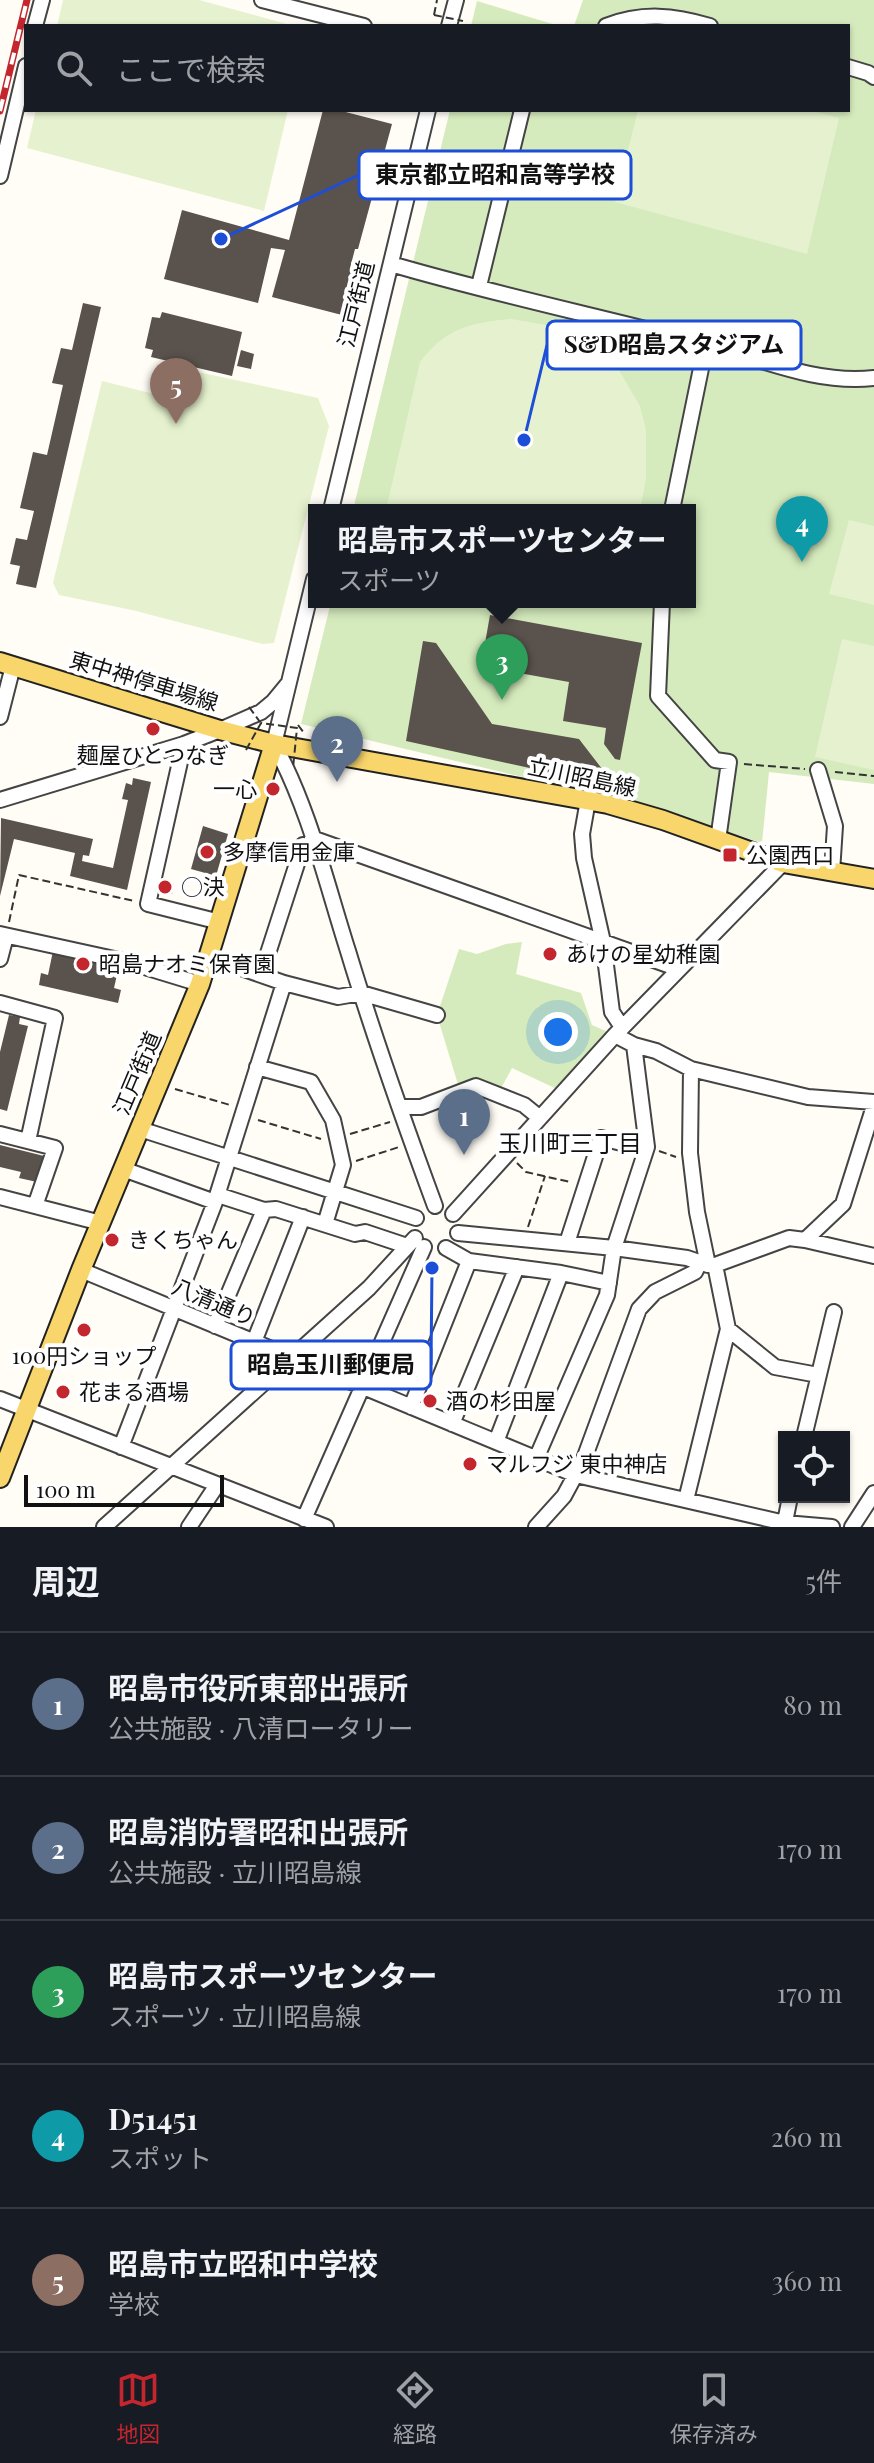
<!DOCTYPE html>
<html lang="ja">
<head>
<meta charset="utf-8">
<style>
	:root { --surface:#171b24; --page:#242831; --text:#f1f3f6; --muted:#9ea1a6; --line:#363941; --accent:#c4262e }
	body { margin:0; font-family:"Playfair Display","Noto Sans JP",serif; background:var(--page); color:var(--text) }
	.controls { position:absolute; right:24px; bottom:24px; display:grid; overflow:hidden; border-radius:0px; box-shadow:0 2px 6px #0004 }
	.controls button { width:72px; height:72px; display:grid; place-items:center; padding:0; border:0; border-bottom:2px solid var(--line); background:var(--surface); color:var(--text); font:40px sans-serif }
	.scale { position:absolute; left:24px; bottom:20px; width:200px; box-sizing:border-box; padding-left:8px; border:4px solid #111; border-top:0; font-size:22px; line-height:28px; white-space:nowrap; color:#111; -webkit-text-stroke:6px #fff; paint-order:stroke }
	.you { position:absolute; left:558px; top:1032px; width:28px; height:28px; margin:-20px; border:6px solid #fff; border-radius:50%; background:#1a73e8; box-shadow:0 0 0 12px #1a73e833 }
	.badge { display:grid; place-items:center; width:52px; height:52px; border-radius:50%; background:var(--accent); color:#fff; font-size:26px; font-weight:700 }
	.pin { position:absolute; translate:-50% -66px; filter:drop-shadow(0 2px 4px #0008) }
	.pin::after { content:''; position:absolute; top:42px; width:28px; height:24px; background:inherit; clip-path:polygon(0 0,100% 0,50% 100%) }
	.popup { position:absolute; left:308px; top:504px; width:388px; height:104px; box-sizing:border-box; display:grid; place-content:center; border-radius:0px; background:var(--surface); filter:drop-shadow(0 2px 6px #0005); font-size:26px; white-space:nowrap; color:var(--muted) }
	.popup b { font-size:30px; color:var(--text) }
	.popup::after { content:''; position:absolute; left:50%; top:100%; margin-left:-16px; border:16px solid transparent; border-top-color:var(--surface) }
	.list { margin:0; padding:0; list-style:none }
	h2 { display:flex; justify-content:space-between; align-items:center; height:104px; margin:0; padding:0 32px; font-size:34px }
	h2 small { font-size:26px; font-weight:400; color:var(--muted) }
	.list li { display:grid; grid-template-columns:52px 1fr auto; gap:24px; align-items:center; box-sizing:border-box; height:144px; padding:0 32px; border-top:2px solid var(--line) }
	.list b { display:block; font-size:30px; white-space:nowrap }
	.list p { margin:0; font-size:26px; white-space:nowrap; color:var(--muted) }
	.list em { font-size:26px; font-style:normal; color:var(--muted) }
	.icon { flex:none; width:44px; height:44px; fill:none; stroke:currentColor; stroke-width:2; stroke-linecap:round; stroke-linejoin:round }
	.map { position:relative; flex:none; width:874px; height:1527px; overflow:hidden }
	.search { position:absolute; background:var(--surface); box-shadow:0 2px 6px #0004; left:24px; right:24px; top:24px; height:88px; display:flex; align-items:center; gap:20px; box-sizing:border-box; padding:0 28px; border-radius:0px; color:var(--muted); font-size:30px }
	.sheet { height:824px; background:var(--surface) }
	nav { display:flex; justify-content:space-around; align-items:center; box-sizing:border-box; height:112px; border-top:2px solid var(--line); background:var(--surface); font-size:22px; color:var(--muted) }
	nav a { display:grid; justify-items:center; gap:4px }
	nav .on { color:var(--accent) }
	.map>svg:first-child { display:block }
	.park { fill:#d5ebbd }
	.pitch { fill:#e6f2cf }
	.building { fill:#5a524d }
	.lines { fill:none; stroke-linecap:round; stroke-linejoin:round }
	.minor-casing { stroke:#444; stroke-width:18 }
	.major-casing { stroke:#222; stroke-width:22 }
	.path { stroke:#333; stroke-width:2; stroke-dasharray:8 4; stroke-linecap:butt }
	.minor { stroke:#fff; stroke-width:14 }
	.major { stroke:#f9d66b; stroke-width:18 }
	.rail-casing { stroke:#c4262e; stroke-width:7 }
	.rail { stroke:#fff; stroke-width:4; stroke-dasharray:12; stroke-linecap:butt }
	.path-bridge { stroke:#333; stroke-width:2; stroke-dasharray:8 4; stroke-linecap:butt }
	.poi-dot { fill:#c4262e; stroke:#fff; stroke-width:3 }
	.labels { text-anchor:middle; stroke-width:8; stroke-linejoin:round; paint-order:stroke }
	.street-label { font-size:22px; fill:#111; stroke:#fff }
	.poi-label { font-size:22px; fill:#111; stroke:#fff; text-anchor:start }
	.neighbourhood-label { font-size:24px; fill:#111; stroke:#fff }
	.leader { fill:none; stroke:#1d4ed8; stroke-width:3 }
	.callout-dot { fill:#1d4ed8; stroke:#fff; stroke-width:3 }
	.callout { fill:#fff; stroke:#1d4ed8; stroke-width:3 }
	.callout-label { font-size:24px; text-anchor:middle; font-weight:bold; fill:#111 }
</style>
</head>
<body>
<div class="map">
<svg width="874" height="1527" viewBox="0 0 874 1527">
	<rect width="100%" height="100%" fill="#fffdf5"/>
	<!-- park -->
	<path class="park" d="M583,0H874V784L769,772L762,843L665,811L301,724L331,602H690V510H353L450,110H848V26H574Z
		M477,1L559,26H471Z
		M522,942L516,974L581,993L592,1025L610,1033L559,1090L512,1068L499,1092L460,1091L437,1015L459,949L477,954L506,944Z"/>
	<!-- pitch -->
	<path class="pitch" d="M63,0H199L294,26H57Z
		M36,110H288L264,211L27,148Z
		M638,110H809L839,118L807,254L615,202Z
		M511,319L558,327L579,335L613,360L640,406L646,430V479L640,510H386L420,362C446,328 470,323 511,319Z
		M189,370L318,398L329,426L274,643L263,644L132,610L59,595L53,583L102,381L182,401Z
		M849,520L874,526V605L829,594Z
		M842,639L874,646V770L815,757Z"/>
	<!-- building -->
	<path class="building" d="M323,110H338L392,124L358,249H355L350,268H354L342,315L272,297L285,250L271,248L258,303L164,279L182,210L289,240Z
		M83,303L101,307L36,588L16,584L20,566L10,564L16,538L27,540L34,511L20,508L33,452L47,455L63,385L52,383L61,348L72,350Z
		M162,312L242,332L232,376L151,357L153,350L145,348L152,317L160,318Z
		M241,350L254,354L251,369L237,366Z
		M490,615L642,643L620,760L615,759L604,744L606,728L563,721L569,682L481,666Z
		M423,641L436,643L492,724L579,739L616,787L406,741Z
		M133,778L151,782L127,890L70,876L75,853L14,839L0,896L1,818L93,839L89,856L83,855L82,861L113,868L128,800L122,799L126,783L132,785Z
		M203,826L228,834L216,876L191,869Z
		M157,880L174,884L172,894L154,889Z
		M53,951L119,966L114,988L121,990L118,1003L39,985L41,973L48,975Z
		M9,1015L20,1017L19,1024L28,1026L7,1111L0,1109V1052Z
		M0,1145L44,1156L37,1182L19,1178L21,1172L0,1167Z"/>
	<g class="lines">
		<defs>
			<path id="minor" d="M262,0L364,26
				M35,26L42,0
				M449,26L456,0
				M606,26C642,12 674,15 710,26
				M848,67L868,73L874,77
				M0,176L26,66
				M391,264C493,294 598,316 701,343C757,357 815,385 874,378
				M479,286L522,110
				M331,510L428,110
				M672,510L706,344
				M314,579L274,744C309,808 326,882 348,951C374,1037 404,1122 435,1206
				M662,602L658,696L715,760L729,762L718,840
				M0,717L13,666
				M184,744L148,904L220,922
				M818,770L835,826L832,872
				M0,800L184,744L220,730L261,712L273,702L287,685
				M588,800L582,834L584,858L603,942L612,1012L622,1027
				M312,838L679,969
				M0,934L128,962L200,984
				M210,957L284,983L338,997L361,993L437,1015
				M0,959L6,936
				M261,975L303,845L316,850
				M0,1003L55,1018L28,1141
				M615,1035L634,1045L656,1051L691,1069L808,1097L874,1102
				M257,1067L311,1082L333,1120L343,1165L325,1224
				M691,1069L690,1153L697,1212L708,1265
				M400,1107H421L476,1086L524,1105L540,1118
				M140,1129L416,1218
				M0,1134L55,1148L35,1206
				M123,1169L215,1202
				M218,1195L264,1210L276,1209L355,1234L365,1232L407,1246
				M0,1197L101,1223
				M453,1214L615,1035L783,863
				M458,1233L614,1248L687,1258L708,1265H715L789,1238L805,1240L874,1256
				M805,1240L843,1204L874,1106
				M567,1243L601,1138L646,1149
				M446,1248L469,1261L561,1273L609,1283
				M81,1270L576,1475L785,1523L832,1527
				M215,1326L264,1210
				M728,1329L775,1367L818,1375
				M254,1342L303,1217
				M0,1399L326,1527
				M411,1407L469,1261
				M452,1424L517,1267
				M804,1437L834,1312
				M496,1442L561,1273
				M121,1447L215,1202L284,983
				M536,1459L607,1295L614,1248L647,1147L634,1045
				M686,1500L728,1329L715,1265
				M304,1519L424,1247
				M104,1527L369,1288L415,1238
				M189,1527L217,1485
				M536,1527L564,1496L584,1459L639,1309L655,1292L695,1272L700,1262
				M784,1527L790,1497
				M852,1527L874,1493"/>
			<path id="major" d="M0,662L220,730L274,744L608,804L663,820L783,863L874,879
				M0,1478L81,1270L200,984L274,744"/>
		</defs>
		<!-- minor casing -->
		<use href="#minor" class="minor-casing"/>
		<!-- major casing -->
		<use href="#major" class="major-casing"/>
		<!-- path -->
		<path class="path" d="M434,15L437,0
			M298,725L304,733
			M744,764L805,769
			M835,772L874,776
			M9,922L19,875L134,901
			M175,1089L230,1105
			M258,1120L321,1139
			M350,1134L390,1122
			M659,1151L676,1157
			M356,1161L399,1147
			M517,1163L526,1172L570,1182
			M528,1227L545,1176"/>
		<!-- minor -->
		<use href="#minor" class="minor"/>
		<!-- major -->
		<use href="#major" class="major"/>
		<defs>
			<path id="rail" d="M0,111L27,0"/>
		</defs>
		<!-- rail casing -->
		<use href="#rail" class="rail-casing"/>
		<!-- rail -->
		<use href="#rail" class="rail"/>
		<!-- path-bridge -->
		<path class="path-bridge" d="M434,15L463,21
			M249,707L260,722
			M246,750L261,723L297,728L293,768"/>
	</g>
	<!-- markers -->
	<g class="poi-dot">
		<circle cx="153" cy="729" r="8"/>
		<circle cx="273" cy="789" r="8"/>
		<circle cx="207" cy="852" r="8"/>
		<rect x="722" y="847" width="16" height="16" rx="4"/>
		<circle cx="165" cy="887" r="8"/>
		<circle cx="550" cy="954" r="8"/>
		<circle cx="83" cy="964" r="8"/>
		<circle cx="112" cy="1240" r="8"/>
		<circle cx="84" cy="1330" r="8"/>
		<circle cx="63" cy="1392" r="8"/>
		<circle cx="430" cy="1401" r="8"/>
		<circle cx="470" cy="1464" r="8"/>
	</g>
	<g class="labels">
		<!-- street labels -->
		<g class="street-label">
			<text transform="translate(356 304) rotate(-76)" y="8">江戸街道</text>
			<text transform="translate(144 681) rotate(17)" y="8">東中神停車場線</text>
			<text transform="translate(582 777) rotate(12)" y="8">立川昭島線</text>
			<text transform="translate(137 1073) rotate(-67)" y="8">江戸街道</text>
			<text transform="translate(214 1302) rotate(23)" y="8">八清通り</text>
		</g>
		<!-- poi labels -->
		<g class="poi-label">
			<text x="153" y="763" text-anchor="middle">麺屋ひとつなぎ</text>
			<text x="257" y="797" text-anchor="end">一心</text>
			<text x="223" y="860">多摩信用金庫</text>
			<text x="746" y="863">公園西口</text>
			<text x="181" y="895">○決</text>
			<text x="566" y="962">あけの星幼稚園</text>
			<text x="99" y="972">昭島ナオミ保育園</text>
			<text x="128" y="1248">きくちゃん</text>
			<text x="84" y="1364" text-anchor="middle">100円ショップ</text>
			<text x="79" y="1400">花まる酒場</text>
			<text x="446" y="1409">酒の杉田屋</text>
			<text x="486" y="1472">マルフジ 東中神店</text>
		</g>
		<!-- neighbourhood labels -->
		<g class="neighbourhood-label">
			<text x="570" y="1152">玉川町三丁目</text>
		</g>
	</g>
	<!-- callouts -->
	<path class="leader" d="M221 239L359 175M524 440L547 345M432 1268L431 1365"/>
	<g class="callout-dot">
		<circle cx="221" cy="239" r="8"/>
		<circle cx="524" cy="440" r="8"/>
		<circle cx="432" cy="1268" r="8"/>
	</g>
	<g class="callout">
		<rect x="359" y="151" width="272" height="48" rx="8"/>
		<rect x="547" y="321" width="254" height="48" rx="8"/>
		<rect x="231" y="1341" width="200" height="48" rx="8"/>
	</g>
	<g class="callout-label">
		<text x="495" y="183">東京都立昭和高等学校</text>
		<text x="674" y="353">S&amp;D昭島スタジアム</text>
		<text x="331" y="1373">昭島玉川郵便局</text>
	</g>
</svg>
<div class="controls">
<button><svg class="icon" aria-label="locate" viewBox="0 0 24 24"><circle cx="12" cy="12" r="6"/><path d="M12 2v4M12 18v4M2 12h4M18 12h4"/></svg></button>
</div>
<div class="scale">100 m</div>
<div class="you"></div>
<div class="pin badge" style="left:464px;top:1155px;background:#5c6f8a">1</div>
<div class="pin badge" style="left:337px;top:782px;background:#5c6f8a">2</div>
<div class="pin badge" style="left:502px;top:700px;background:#2e9e5b">3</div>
<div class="popup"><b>昭島市スポーツセンター</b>スポーツ</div>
<div class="pin badge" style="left:802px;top:562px;background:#0f9aa8">4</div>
<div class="pin badge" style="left:176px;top:424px;background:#8d6e63">5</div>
<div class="search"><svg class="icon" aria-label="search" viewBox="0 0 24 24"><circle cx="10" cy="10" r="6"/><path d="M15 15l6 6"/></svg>ここで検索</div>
</div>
<section class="sheet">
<h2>周辺<small>5件</small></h2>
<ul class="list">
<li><span class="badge" style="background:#5c6f8a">1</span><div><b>昭島市役所東部出張所</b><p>公共施設 · 八清ロータリー</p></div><em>80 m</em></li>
<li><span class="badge" style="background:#5c6f8a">2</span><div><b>昭島消防署昭和出張所</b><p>公共施設 · 立川昭島線</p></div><em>170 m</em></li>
<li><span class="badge" style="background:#2e9e5b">3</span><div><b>昭島市スポーツセンター</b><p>スポーツ · 立川昭島線</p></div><em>170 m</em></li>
<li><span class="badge" style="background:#0f9aa8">4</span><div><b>D51451</b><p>スポット</p></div><em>260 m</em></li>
<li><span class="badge" style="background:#8d6e63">5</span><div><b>昭島市立昭和中学校</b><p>学校</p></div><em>360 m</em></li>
</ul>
</section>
<nav>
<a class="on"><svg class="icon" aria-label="map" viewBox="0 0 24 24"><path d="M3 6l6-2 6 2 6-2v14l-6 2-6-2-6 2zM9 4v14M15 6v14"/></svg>地図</a>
<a><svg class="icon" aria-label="directions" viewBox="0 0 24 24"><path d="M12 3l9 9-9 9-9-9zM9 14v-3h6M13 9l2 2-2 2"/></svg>経路</a>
<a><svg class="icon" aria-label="saved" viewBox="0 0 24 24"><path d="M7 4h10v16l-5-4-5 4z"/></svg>保存済み</a>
</nav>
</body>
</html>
